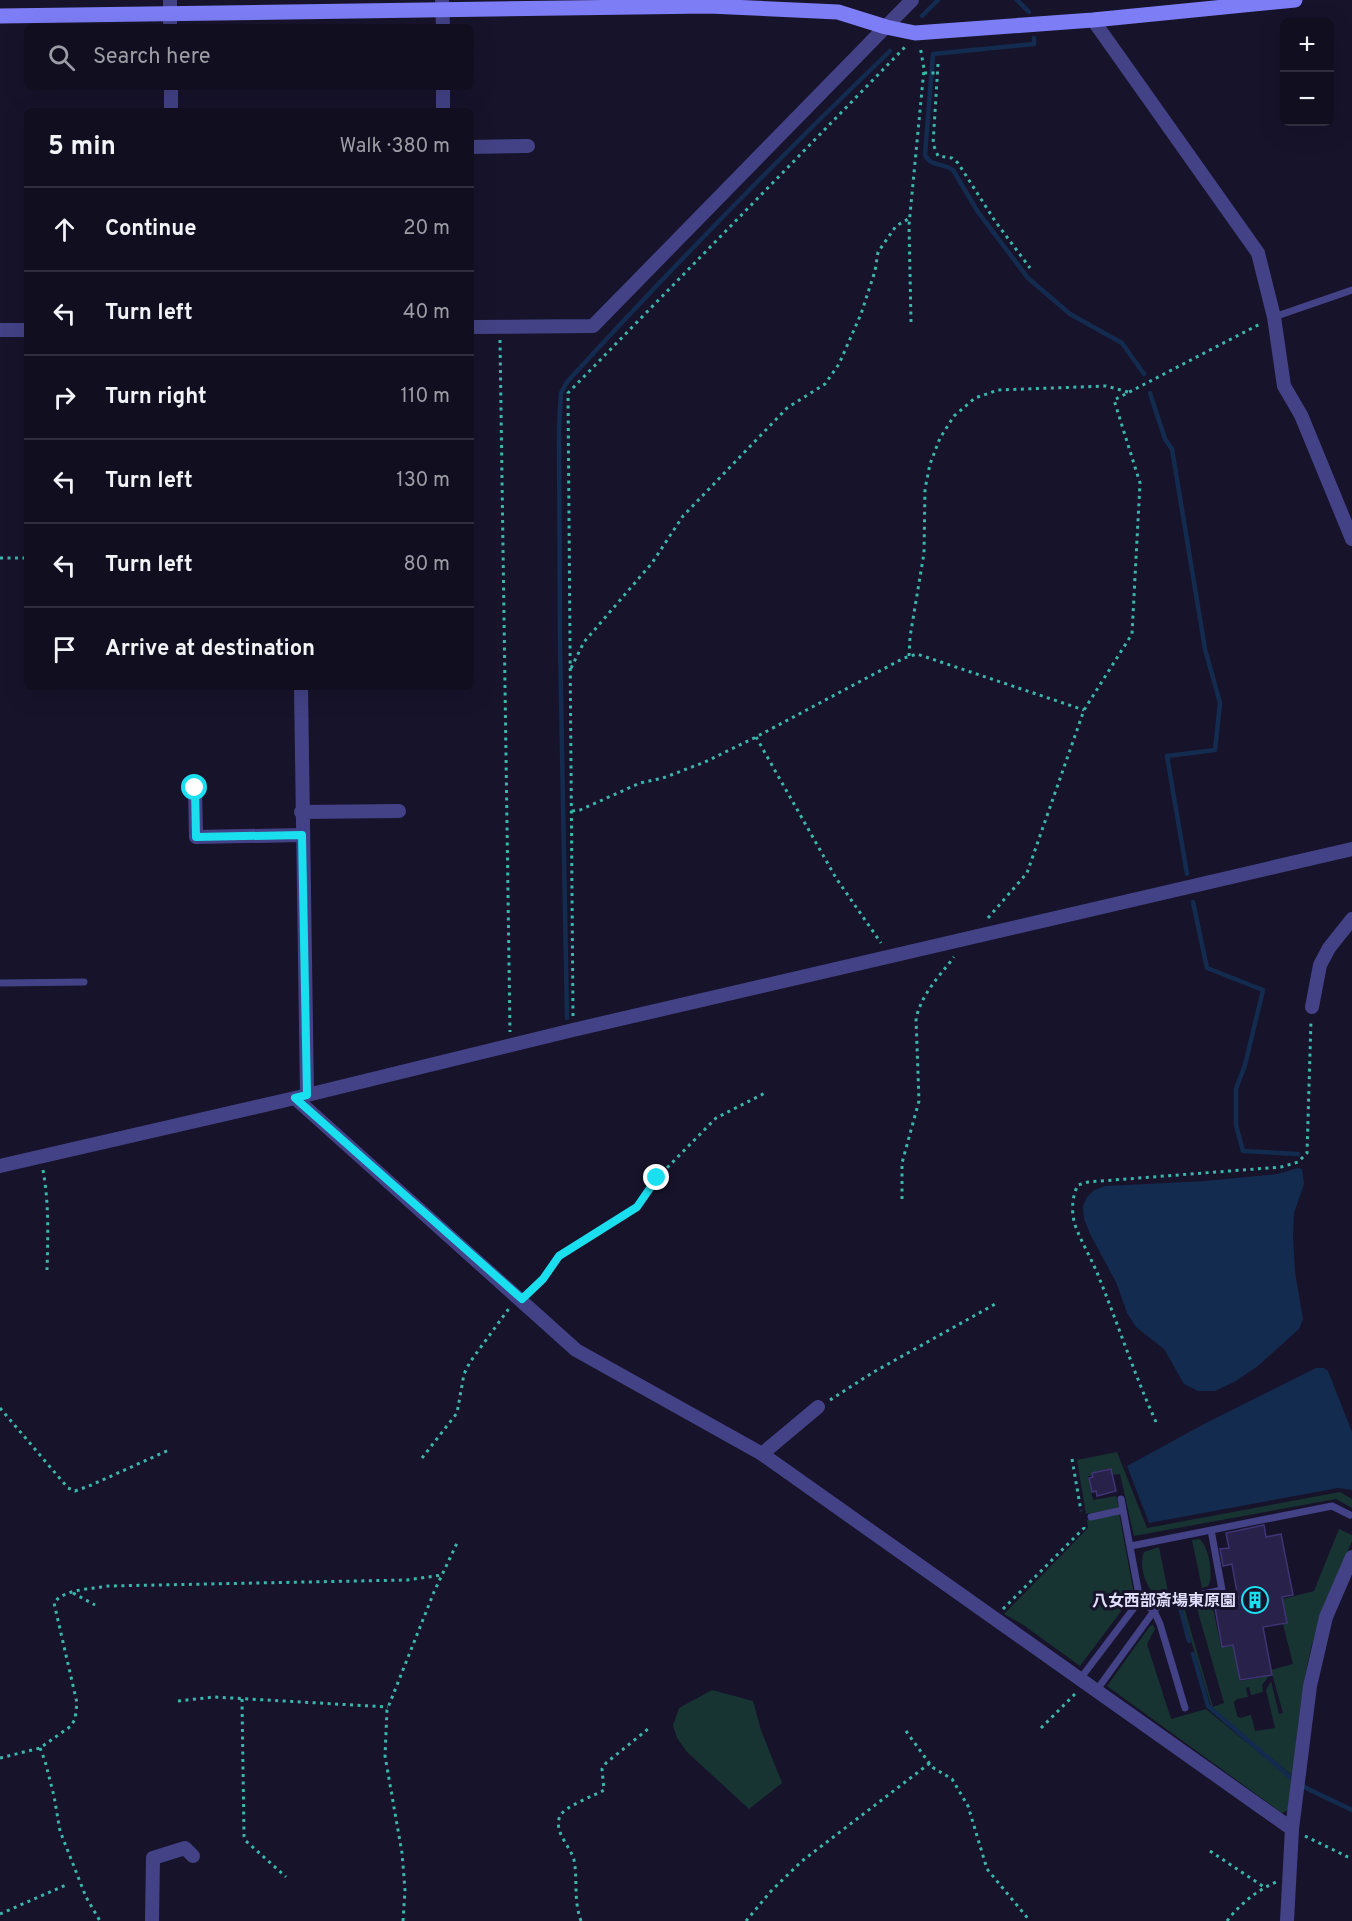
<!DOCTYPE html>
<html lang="en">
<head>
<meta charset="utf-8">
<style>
	:root { --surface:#110e20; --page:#1a1729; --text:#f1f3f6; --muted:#9c9ca5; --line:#302e3e }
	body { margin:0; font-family:Overpass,"Noto Sans JP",sans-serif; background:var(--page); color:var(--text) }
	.controls { position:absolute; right:18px; top:18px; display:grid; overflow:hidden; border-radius:9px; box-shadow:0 6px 24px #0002 }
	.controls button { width:54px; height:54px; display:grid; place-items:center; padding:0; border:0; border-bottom:2px solid var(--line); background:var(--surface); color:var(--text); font:30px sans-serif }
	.stop { position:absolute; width:18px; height:18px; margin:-14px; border:4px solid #19dfef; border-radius:50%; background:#fff }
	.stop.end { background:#19dfef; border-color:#fff; box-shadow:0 2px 6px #0008 }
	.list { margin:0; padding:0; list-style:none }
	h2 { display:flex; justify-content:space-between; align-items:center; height:78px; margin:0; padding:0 24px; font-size:26px }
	h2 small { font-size:20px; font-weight:400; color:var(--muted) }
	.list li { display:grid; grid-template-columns:39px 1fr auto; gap:18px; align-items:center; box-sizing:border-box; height:84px; padding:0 24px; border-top:2px solid var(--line) }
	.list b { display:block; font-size:22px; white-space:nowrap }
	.list em { font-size:20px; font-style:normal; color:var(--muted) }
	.icon { flex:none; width:33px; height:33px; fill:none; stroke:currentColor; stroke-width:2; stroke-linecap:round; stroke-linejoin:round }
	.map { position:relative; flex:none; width:1352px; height:1921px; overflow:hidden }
	.search { position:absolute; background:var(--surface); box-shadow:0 6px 24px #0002; left:24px; top:24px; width:450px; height:66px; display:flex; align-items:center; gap:15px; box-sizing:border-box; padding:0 21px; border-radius:9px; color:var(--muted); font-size:22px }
	.panel { position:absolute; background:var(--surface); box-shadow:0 6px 24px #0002; left:24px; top:108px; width:450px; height:582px; border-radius:9px }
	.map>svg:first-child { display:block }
	.green { fill:#173432 }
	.water { fill:#132b4e }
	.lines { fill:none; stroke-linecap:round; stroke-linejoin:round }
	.stream { stroke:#132b4e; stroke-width:4.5 }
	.building { fill:#28214a; stroke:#3f3474; stroke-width:1.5 }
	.path { stroke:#3ab6ab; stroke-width:3; stroke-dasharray:3 4.5; stroke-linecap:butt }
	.lane { stroke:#434286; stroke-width:7 }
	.street { stroke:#434286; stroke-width:14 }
	.secondary { stroke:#7d7df6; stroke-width:15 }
	.route { stroke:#19dfef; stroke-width:8 }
	.labels { text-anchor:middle; stroke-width:6; stroke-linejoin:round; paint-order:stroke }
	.poi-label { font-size:16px; font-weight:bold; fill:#e2dffd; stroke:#17132b; text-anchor:end }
</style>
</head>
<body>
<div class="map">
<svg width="1352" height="1921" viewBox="0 0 1352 1921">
	<rect width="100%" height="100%" fill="#17132b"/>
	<!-- green -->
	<path class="green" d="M1117,1452L1147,1528L1340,1492L1352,1499V1508L1336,1499L1134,1536L1120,1474L1113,1475L1111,1468L1092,1473V1476H1088L1093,1500L1116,1496L1119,1508L1086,1514L1077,1460Z
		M1119,1513L1134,1594L1080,1666L1022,1624L1004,1614L1088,1528L1087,1520Z
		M1339,1529L1352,1535V1541C1337,1576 1321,1611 1311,1648C1301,1689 1297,1734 1293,1776L1212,1709L1181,1608L1184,1607L1213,1707L1224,1703L1196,1605L1212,1603L1221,1647L1233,1646L1240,1681L1269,1676L1262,1685L1263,1692L1251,1695L1249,1687L1246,1688L1248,1697L1237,1699L1234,1702L1237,1716L1240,1718L1251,1715L1255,1731L1275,1728L1266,1690L1271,1681L1279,1714L1283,1713L1271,1670L1293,1664L1283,1624L1287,1623L1283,1599L1314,1591Z
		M1199,1539C1209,1545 1214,1577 1208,1586L1202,1588L1192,1540Z
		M1159,1547L1168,1592L1161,1594L1153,1593C1144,1582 1139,1565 1144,1552Z
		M1153,1625L1155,1629L1147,1644L1171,1719L1206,1709L1292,1780L1289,1810L1282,1813L1107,1686L1150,1626Z
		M712,1690L753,1701L761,1730L782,1783L749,1809L687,1752L677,1738L673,1725L679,1708Z"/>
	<!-- water -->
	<path class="water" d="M1298,1168L1302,1169L1304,1184L1294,1213L1293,1237L1295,1272L1303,1319L1299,1329L1258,1366L1236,1381L1215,1391H1198L1184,1384L1164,1349L1136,1327L1127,1313L1116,1282L1090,1234L1084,1219L1083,1206L1087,1197L1094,1190L1105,1186L1205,1181L1277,1174Z
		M1316,1368H1324L1328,1371L1352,1432V1490L1338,1488L1149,1523L1127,1466L1204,1424Z"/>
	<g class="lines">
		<!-- stream -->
		<path class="stream" d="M1017,0L1029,12
			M922,16L938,0
			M1034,38V44L933,54L925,155C931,167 944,163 953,170L978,212L1028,278L1070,314L1122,343L1144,374
			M1150,393L1165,439L1172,449L1205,649L1220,703L1215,750L1167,756L1187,874
			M1193,902L1207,968L1263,990L1245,1065L1236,1089V1125L1243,1151L1298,1154
			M567,1018L560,641L559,428L561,393L567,382C671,268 779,158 890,51
			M1180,1607L1189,1641
			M1193,1654L1208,1706L1289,1776L1306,1788L1352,1810"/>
	</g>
	<!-- building -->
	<path class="building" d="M1111,1469L1116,1491L1097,1496L1096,1491L1092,1492L1089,1478L1093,1477L1092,1473Z
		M1264,1525L1266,1537L1281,1534L1293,1595L1282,1597L1287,1623L1263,1627L1272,1675L1240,1680L1233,1645L1222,1647L1214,1602L1238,1598L1232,1564L1223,1566L1220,1549L1229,1548L1226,1533Z"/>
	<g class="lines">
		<!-- path -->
		<path class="path" d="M938,64L933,144L938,156L952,158L958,163L995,221L1030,268
			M924,73H937
			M911,322L909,225L924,69L920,46
			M500,340L510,1032
			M0,558H27
			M909,656L910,637L924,553L925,489L930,464L940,438L954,416L975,398L998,390L1106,386L1128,392
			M571,668L584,642L652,563L683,516L787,408L825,384L839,364L861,314L875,271L878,252L896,226L910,218
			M756,737L836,878L881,943
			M572,811L580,810L640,783L663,778L705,762L756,737L904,658L917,654L1084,710
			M988,918L1027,873L1084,710L1132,634L1140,483L1114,400L1260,324
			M573,1016L568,393L907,45
			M43,1170C49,1203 48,1236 47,1270
			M902,1199V1163L919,1101L916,1018C923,992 938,978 954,957
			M530,1291L543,1279L559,1256L637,1207L657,1178L716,1118L765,1093
			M830,1400L872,1373L997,1303
			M0,1408L68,1488L75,1491L89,1486L169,1450
			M1156,1422C1135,1376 1119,1327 1100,1280C1093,1261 1082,1244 1075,1225C1071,1212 1072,1196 1078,1185L1088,1182L1281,1167L1298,1162L1307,1153L1311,1020
			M422,1458L457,1413L464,1374L470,1362L510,1307
			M1072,1459L1081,1511
			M73,1593L95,1605
			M1003,1609L1084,1528V1526
			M242,1699L244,1836L246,1841L286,1877
			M178,1701L214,1697L388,1707
			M1041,1728L1076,1693
			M906,1731L932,1767L952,1779L968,1806L987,1869L1030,1921
			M40,1748L45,1761L54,1796L60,1831L86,1897L100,1921
			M0,1758L40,1748L71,1726L75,1719L77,1703L54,1603C63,1589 92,1589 108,1586L407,1580L442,1575
			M1305,1836L1352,1859
			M1210,1851L1264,1887
			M0,1914L66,1885
			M403,1921L405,1890L402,1853L385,1756L387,1710L434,1592L457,1543
			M581,1921C573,1898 578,1881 574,1860C571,1847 553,1832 560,1816C565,1806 594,1796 604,1790L602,1769L606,1763L648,1729
			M746,1921L771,1891L802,1861L930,1763
			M1227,1921C1240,1904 1256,1891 1276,1882"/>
		<!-- lane -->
		<path class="lane" d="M1274,317L1352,290
			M0,983L84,982
			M1121,1499L1140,1600
			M1091,1517L1123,1510
			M1131,1546L1332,1506L1350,1515
			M1080,1679L1140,1600L1154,1611L1096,1691
			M1185,1708L1160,1624L1154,1611L1161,1603L1222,1590L1211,1530"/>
		<!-- street -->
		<path class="street" d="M170,0V27
			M442,0L443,27
			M1093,20L1258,253L1274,317L1284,386L1301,415L1352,539
			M171,87V111
			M443,87V111
			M471,147L528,146
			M471,327L593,326L912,0
			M0,330H27
			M301,687L307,1095
			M195,788L196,837L302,835
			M301,812L399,811
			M1312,1007L1320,965L1329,948L1352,919
			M295,1098L576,1350L762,1454L1292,1829
			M0,1166L295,1098L573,1030L1352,849
			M762,1454L818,1407
			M152,1921L153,1858L185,1848L193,1856
			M1287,1921L1292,1829L1310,1686L1326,1617L1352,1557"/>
		<!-- secondary -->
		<path class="secondary" d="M0,16L709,6L838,12L886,27L915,33L1093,20L1295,0"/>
	</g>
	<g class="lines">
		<!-- route -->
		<path class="route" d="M195,788L196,837L302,835L307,1095L295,1098L522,1299L543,1279L559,1256L637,1207L657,1178"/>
	</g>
	<!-- icons -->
	<defs>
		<symbol id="building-ring" viewBox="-11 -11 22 22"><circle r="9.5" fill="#17132b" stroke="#19dfef" stroke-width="1.5"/><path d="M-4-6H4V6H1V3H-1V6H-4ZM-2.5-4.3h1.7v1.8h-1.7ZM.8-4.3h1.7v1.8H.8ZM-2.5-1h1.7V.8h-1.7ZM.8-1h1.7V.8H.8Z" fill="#19dfef"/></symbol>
	</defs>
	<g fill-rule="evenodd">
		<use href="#building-ring" x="1240" y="1585" width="30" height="30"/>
	</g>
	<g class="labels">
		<!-- poi labels -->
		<g class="poi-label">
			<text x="1236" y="1606">八女西部斎場東原園</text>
		</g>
	</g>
</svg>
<div class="controls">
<button>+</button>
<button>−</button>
</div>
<div class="stop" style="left:195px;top:788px"></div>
<div class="stop end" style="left:657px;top:1178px"></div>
<div class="search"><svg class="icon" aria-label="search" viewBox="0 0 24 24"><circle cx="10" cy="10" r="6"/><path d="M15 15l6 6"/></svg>Search here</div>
<section class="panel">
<h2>5 min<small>Walk · 380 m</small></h2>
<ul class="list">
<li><svg class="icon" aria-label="ahead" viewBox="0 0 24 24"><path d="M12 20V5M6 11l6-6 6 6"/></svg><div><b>Continue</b></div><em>20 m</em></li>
<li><svg class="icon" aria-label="left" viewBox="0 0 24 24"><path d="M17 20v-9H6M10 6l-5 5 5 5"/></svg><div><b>Turn left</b></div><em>40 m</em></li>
<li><svg class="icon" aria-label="right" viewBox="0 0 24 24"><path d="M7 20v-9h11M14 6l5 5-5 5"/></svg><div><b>Turn right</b></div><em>110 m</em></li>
<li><svg class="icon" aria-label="left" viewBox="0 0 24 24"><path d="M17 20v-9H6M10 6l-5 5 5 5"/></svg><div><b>Turn left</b></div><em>130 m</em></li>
<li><svg class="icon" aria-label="left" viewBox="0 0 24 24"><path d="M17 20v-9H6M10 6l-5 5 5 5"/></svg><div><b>Turn left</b></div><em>80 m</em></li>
<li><svg class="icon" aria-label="arrive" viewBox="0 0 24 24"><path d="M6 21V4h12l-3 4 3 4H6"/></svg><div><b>Arrive at destination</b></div></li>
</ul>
</section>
</div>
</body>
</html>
